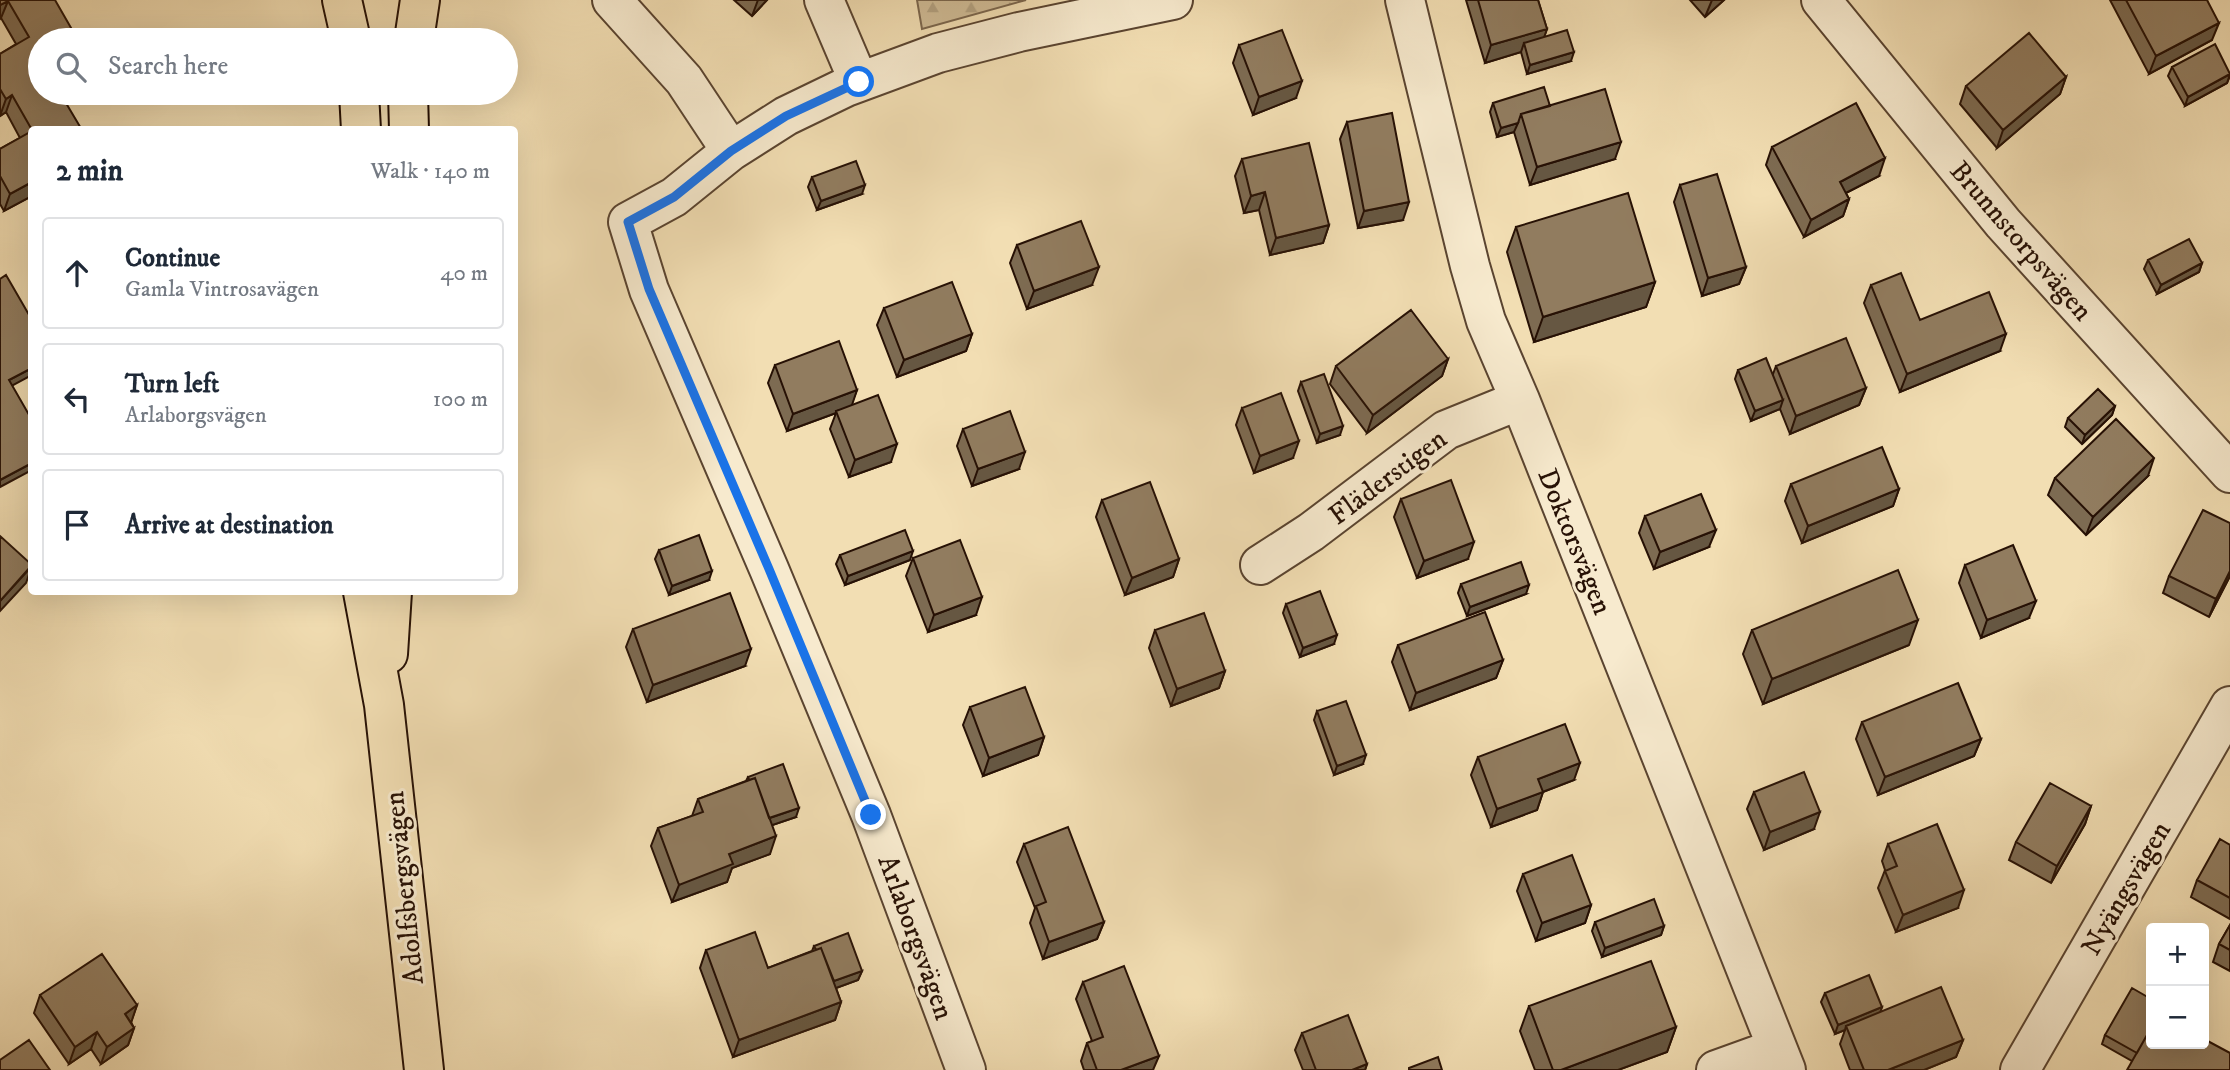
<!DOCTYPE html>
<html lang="en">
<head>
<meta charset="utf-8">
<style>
	:root { --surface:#fff; --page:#f2f2f3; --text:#1f2937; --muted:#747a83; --line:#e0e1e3 }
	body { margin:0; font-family:"IM FELL DW Pica",serif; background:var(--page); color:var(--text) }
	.controls { position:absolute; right:21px; bottom:21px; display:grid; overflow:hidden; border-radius:7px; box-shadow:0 7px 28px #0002 }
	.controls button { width:63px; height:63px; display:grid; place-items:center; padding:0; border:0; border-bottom:2px solid var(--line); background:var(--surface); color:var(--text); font:35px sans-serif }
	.stop { position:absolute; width:21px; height:21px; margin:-16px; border:5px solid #1a73e8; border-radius:50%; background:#fff }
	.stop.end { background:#1a73e8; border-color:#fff; box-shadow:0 2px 7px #0008 }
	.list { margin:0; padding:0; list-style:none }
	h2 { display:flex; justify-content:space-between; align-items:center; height:91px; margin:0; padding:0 28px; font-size:30px }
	h2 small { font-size:23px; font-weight:400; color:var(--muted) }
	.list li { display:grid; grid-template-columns:46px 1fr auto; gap:21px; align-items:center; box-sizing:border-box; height:112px; margin:0 14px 14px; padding:0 14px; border:2px solid var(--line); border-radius:7px }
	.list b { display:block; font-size:26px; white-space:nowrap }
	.list p { margin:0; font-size:23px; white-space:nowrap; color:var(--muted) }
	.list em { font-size:23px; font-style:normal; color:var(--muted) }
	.icon { flex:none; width:38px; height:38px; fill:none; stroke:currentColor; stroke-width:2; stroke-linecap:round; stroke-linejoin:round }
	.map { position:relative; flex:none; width:2230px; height:1070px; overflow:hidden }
	.search { position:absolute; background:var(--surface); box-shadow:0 7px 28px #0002; left:28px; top:28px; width:490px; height:77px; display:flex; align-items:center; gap:18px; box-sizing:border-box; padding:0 24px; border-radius:38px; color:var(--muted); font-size:26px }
	.panel { position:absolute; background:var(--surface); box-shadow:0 7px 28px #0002; left:28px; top:126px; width:490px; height:469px; border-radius:7px }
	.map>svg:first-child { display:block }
	.forest { fill:url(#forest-firs); stroke:#7b664d; stroke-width:2 }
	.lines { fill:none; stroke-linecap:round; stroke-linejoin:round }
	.minor-casing { stroke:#5a4430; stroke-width:42 }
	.major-casing { stroke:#271105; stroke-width:42 }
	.minor { stroke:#f7eace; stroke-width:38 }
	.major { stroke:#f2deb3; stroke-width:38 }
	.wall { fill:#7d6b52; stroke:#271105; stroke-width:2 }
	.shaded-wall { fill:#665742; stroke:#271105; stroke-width:2 }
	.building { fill:#917c5f; stroke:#271105; stroke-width:2 }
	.route { stroke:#1a73e8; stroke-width:9 }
	.labels { text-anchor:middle; stroke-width:6; stroke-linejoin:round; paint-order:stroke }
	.street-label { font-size:28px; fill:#271105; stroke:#f7eace }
</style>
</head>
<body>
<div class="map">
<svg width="2230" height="1070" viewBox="0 0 2230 1070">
	<defs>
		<pattern id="forest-firs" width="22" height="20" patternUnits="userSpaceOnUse" patternTransform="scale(1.75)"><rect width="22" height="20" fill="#cfbb95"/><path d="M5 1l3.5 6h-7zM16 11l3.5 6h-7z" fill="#b2a07f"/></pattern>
	</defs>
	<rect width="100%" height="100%" fill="#f2deb3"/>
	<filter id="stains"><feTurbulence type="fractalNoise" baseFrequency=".00286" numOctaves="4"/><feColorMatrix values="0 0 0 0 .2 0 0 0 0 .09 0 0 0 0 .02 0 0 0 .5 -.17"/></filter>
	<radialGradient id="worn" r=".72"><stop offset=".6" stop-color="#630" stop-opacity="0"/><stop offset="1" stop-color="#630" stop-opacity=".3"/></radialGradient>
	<!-- forest -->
	<path class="forest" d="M917,0H1026L922,29Z"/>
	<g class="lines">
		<defs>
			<path id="minor" d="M612,0L684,80L731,151
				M824,0L859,82
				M1405,0L1470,266L1486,321L1520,400L1786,1070
				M1821,0L2003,223L2230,473
				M1260,565L1311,532L1446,430L1520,400
				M966,1070L871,815L769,569L649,290L628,222L674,197L731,151L786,116L846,87L938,53L1019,32L1173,0
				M1716,1070L1777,1048
				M2020,1070L2230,706"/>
			<path id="major" d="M342,0L351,40
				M414,40L420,0
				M359,93L361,130
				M408,93L409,130
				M363,592L384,705L424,1070
				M388,654L392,592"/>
		</defs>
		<!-- minor casing -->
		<use href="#minor" class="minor-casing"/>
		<!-- major casing -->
		<use href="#major" class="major-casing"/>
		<!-- minor -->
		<use href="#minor" class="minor"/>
		<!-- major -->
		<use href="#major" class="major"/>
	</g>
	<!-- wall -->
	<path class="wall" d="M0,0H55L40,93L82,130H32V196L4,211L0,204V149L20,138L6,112L0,116V54L16,44L1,18Z
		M734,0H767L752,16Z
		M1466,0H1538L1547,29L1544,37L1571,61L1527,74L1521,52L1485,63Z
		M1690,0H1724L1705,17Z
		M2110,0H2207L2212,40L2149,74Z
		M1239,45L1296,98L1253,115L1233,63Z
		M2172,67L2230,73V76L2227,83L2185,106L2168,76Z
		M2066,77L2060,94L1997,148L1960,104L1966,86Z
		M1493,103L1550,106L1615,159L1530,185L1514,132L1497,137L1490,112Z
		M1347,122L1403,220L1358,228L1340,139Z
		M1772,147L1879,176L1846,193L1849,199L1843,216L1804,237L1766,165Z
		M1242,159L1329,225L1323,243L1270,255L1259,210L1244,213L1235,176Z
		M812,177L862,194L817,210L808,187Z
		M1680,185L1746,267L1739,284L1702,296L1674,202Z
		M1516,227L1655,282L1646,307L1534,342L1507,252Z
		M1017,245L1092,285L1027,309L1010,263Z
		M2148,260L2202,263L2199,272L2157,294L2144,269Z
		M1871,285L1920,320L2000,351L1900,392L1864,303Z
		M884,308L972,334L966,351L897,377L877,325Z
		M1448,359L1442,376L1367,433L1330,384L1336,366Z
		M775,365L857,390L851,405L891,462L849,477L830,429L836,413L787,431L768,383Z
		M1776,366L1866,388L1859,405L1790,434L1780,409L1751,421L1735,379L1738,370L1773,374Z
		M1301,382L1340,435L1317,443L1298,391Z
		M2115,406L2112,415L2082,444L2065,427L2068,418Z
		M1242,408L1293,458L1254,473L1236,425Z
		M963,429L1019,469L972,486L957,446Z
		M2148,476L2086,535L2048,495L2055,478Z
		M1791,484L1899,489L1893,506L1802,543L1785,501Z
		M1401,499L1468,559L1417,578L1394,517Z
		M1102,500L1179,559L1173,577L1125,595L1096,517Z
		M1645,516L1709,547L1654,569L1639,533Z
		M2230,523V576L2209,617L2163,593L2169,576Z
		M659,550L709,580L669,595L655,559Z
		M840,555L910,560L845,585L836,564Z
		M913,558L976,615L928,632L906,576Z
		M1965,565L2029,618L1981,638L1959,583Z
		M1461,584L1526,594L1467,616L1458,593Z
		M1286,604L1334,644L1300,657L1283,613Z
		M633,629L745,666L647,702L626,647Z
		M1155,630L1225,671L1219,688L1171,706L1149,648Z
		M1752,630L1909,645L1763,704L1743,654Z
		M1398,645L1503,660L1496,678L1410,710L1392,662Z
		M970,707L1044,737L1038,755L983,776L963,725Z
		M1317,711L1363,764L1334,775L1314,720Z
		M1862,722L1981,739L1974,756L1878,795L1856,739Z
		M1478,757L1574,780L1543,792L1537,810L1491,827L1471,775Z
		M748,777L796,817L772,825L770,854L732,868L727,882L672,902L651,846L658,828L692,816L698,799L746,781Z
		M1754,792L1814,829L1764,850L1747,809Z
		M2091,806L2085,824L2051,883L2009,860L2016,842Z
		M1024,844L1104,922L1097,939L1043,959L1030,923L1035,908L1017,862Z
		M1888,844L1958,908L1896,932L1878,888L1885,870L1882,861Z
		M2230,845V919L2191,897L2197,880Z
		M1523,874L1591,905L1585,923L1536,941L1517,891Z
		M1595,922L1664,926L1661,935L1602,957L1592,931Z
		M2230,925V971L2213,962L2219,944Z
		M814,946L862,971L858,980L836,988L841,1002L835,1020L733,1057L700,968L706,950L768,968L812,951Z
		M1083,982L1153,1070H1084L1081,1061L1087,1043L1092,1041L1076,999Z
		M1825,993L1882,1007L1880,1012L1963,1040L1956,1057L1924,1070H1850L1840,1044L1845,1030L1835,1034L1821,1002Z
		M40,995L137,1005L131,1022L134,1028L128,1045L101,1064L91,1049L69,1064L34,1013Z
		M1529,1006L1676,1027L1667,1052L1618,1070H1535L1520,1031Z
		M1302,1033L1367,1064L1365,1070H1303L1295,1050Z
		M2105,1035L2151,1044L2132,1061L2102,1044Z"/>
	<!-- shaded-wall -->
	<path class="shaded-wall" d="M758,0H767L752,16Z
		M1712,0H1724L1705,17Z
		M8,1L1,18L0,19V5Z
		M2219,23L2212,40L2149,74L2156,56Z
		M1547,29L1541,46L1524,43L1521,52L1485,63L1491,45Z
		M1574,52L1571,61L1527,74L1530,65Z
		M2230,74L2227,83L2185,106L2188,97Z
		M2066,77L2060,94L1997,148L2003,130Z
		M1302,81L1296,98L1253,115L1259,97Z
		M12,95L6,112L0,116L6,99Z
		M1518,123L1514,132L1497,137L1501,128Z
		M1621,142L1615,159L1530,185L1537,167Z
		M1885,158L1879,176L1834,199L1840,182Z
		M32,182V196L4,211L10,194Z
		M865,185L862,194L817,210L821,201Z
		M1265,192L1259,210L1244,213L1251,196Z
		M1849,199L1843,216L1804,237L1811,220Z
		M1409,202L1403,220L1358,228L1364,211Z
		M1329,225L1323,243L1270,255L1276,238Z
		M2202,263L2199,272L2157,294L2161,285Z
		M1099,267L1092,285L1027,309L1034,291Z
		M1746,267L1739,284L1702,296L1708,278Z
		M1655,282L1646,307L1534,342L1543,317Z
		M972,334L966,351L897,377L904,360Z
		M2006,334L2000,351L1900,392L1907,374Z
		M1448,359L1442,376L1367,433L1373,415Z
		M32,368V375L6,389L9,380Z
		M1866,388L1859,405L1790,434L1796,416Z
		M857,390L851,408L836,411V413L787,431L793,414Z
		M1783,400L1780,409L1751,421L1755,411Z
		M2115,406L2112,415L2082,444L2085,435Z
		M1343,426L1340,435L1317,443L1320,434Z
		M1299,441L1293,458L1254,473L1260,456Z
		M897,444L891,462L849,477L855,460Z
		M1025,452L1019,469L972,486L978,469Z
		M2154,458L2148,476L2086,535L2093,517Z
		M32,463V470L0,487V480Z
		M1899,489L1893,506L1802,543L1808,526Z
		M1716,530L1709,547L1654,569L1660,552Z
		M1474,542L1468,559L1417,578L1424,561Z
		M913,551L910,560L845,585L848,576Z
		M1179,559L1173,577L1125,595L1132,578Z
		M32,566L26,583L0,611V601Z
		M712,571L709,580L669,595L672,586Z
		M2230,571V576L2209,617L2216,599Z
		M1529,585L1526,594L1467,616L1470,607Z
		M982,597L976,615L928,632L934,615Z
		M2036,601L2029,618L1981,638L1987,620Z
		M1918,620L1909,645L1763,704L1772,679Z
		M1337,635L1334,644L1300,657L1303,648Z
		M751,649L745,666L647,702L653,685Z
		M1503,660L1496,678L1410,710L1416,693Z
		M1225,671L1219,688L1171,706L1177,689Z
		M1044,737L1038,755L983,776L989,758Z
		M1981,739L1974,756L1878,795L1885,777Z
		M1366,755L1363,764L1334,775L1337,766Z
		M1580,763L1574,780L1532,796L1538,779Z
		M1543,792L1537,810L1491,827L1497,809Z
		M2091,806L2085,824L2051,883L2057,866Z
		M799,808L796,817L761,829L764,820Z
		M1820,812L1814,829L1764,850L1770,832Z
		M776,836L770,854L732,868L727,882L672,902L679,885L729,854Z
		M1964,890L1958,908L1896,932L1903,915Z
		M1591,905L1585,923L1536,941L1542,923Z
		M1104,922L1097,939L1043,959L1049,942Z
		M1664,926L1661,935L1602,957L1605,948Z
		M862,971L858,980L825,992L828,983Z
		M841,1002L835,1020L733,1057L739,1040Z
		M137,1005L131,1023L125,1014Z
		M1882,1007L1879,1016L1846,1026L1845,1030L1835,1034L1838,1025Z
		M1676,1027L1667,1052L1618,1070H1561Z
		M134,1028L128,1045L101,1064L107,1047Z
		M97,1032L91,1049L69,1064L75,1047Z
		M1963,1040L1956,1057L1924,1070H1888Z
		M1159,1056L1153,1070H1121Z
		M1367,1064L1365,1070H1352Z"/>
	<!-- building -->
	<path class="building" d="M0,0H55L78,40H40V93H60L82,130H32L12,95L6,99L0,89V54L29,37L8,1L0,5Z
		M1478,0H1538L1547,29L1491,45Z
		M2126,0H2207L2219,23L2156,56Z
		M1282,30L1302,81L1259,97L1239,45Z
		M1567,30L1574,52L1530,65L1524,43Z
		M2029,33L2066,77L2003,130L1966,86Z
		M2215,44L2230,74L2188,97L2172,67Z
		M1544,87L1550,106L1521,114L1518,123L1501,128L1493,103Z
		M1605,89L1621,142L1537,167L1521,114Z
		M1856,103L1885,158L1840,182L1849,199L1811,220L1772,147Z
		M1392,113L1409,202L1364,211L1347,122Z
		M32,131V182L10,194L0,176V149Z
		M1309,143L1329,225L1276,238L1265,192L1251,196L1242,159Z
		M856,161L865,185L821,201L812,177Z
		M1717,174L1746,267L1708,278L1680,185Z
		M1628,193L1655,282L1543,317L1516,227Z
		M1081,221L1099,267L1034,291L1017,245Z
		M2189,239L2202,263L2161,285L2148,260Z
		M1901,273L1920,320L1989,292L2006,334L1907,374L1871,285Z
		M6,275L32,320V368L9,380L32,420V463L0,480V279Z
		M952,282L972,334L904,360L884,308Z
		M1411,310L1448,359L1373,415L1336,366Z
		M1846,338L1866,388L1796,416L1776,366Z
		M839,341L857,390L793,414L775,365Z
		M1766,358L1783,400L1755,411L1738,370Z
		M1324,374L1343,426L1320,434L1301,382Z
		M2098,389L2115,406L2085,435L2068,418Z
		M1281,393L1299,441L1260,456L1242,408Z
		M878,395L897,444L855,460L836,411Z
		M1010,411L1025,452L978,469L963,429Z
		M2116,419L2154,458L2093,517L2055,478Z
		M1882,447L1899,489L1808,526L1791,484Z
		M1451,480L1474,542L1424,561L1401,499Z
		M1150,482L1179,559L1132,578L1102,500Z
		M1701,494L1716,530L1660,552L1645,516Z
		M2203,510L2230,523V571L2216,599L2169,576Z
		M905,530L913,551L848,576L840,555Z
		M699,535L712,571L672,586L659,550Z
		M0,536L32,565L0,601Z
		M960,540L982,597L934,615L913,558Z
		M2013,545L2036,601L1987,620L1965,565Z
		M1521,562L1529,585L1470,607L1461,584Z
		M1898,570L1918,620L1772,679L1752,630Z
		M1320,591L1337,635L1303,648L1286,604Z
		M730,593L751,649L653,685L633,629Z
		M1485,612L1503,660L1416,693L1398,645Z
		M1204,613L1225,671L1177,689L1155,630Z
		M1958,683L1981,739L1885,777L1862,722Z
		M1025,687L1044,737L989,758L970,707Z
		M1346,701L1366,755L1337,766L1317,711Z
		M1565,724L1580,763L1538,779L1543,792L1497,809L1478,757Z
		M783,764L799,808L769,818L755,778L749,780L748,777Z
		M1804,772L1820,812L1770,832L1754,792Z
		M755,778L776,836L729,854L733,864L679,885L658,828L703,812L698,799Z
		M2050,783L2091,806L2057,866L2016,842Z
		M1937,824L1964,890L1903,915L1885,871L1897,866L1888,844Z
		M1068,827L1104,922L1049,942L1036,906L1046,902L1024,844Z
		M2220,839L2230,845V898L2197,880Z
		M1572,855L1591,905L1542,923L1523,874Z
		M1654,899L1664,926L1605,948L1595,922Z
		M2230,925V950L2219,944Z
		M755,932L768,968L821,948L841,1002L739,1040L706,950Z
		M848,933L862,971L834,981L821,948L816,950L814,946Z
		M102,954L137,1005L125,1014L134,1028L107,1047L97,1032L75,1047L40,995Z
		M1651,961L1676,1027L1561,1070H1553L1529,1006Z
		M1124,966L1159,1056L1121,1070H1097L1087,1043L1103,1037L1083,982Z
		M1869,975L1882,1007L1838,1025L1825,993Z
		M1941,987L1963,1040L1888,1070H1864L1846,1026Z
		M2132,988L2151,999V1028L2137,1053L2105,1035Z
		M1348,1015L1367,1064L1352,1070H1316L1302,1033Z
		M2151,1028V1044H2204V1039L2230,1053V1070H2127Z
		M29,1040L50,1070H0V1060Z
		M1438,1057L1442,1070H1409V1068Z"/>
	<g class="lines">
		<!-- route -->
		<path class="route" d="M859,82L786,116L731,151L674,197L628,222L649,289L769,569L871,815"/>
	</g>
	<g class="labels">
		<!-- street labels -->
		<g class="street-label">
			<text transform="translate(2022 240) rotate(49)" y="10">Brunnstorpsvägen</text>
			<text transform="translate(1387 476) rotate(-37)" y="10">Fläderstigen</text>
			<text transform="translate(1576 541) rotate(68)" y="10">Doktorsvägen</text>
			<text transform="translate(403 888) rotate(-96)" y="10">Adolfsbergsvägen</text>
			<text transform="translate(2125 888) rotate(-60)" y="10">Nyängsvägen</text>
			<text transform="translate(917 937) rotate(70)" y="10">Arlaborgsvägen</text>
		</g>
	</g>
	<rect width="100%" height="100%" filter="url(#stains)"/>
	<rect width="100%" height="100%" fill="url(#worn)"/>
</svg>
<div class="controls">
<button>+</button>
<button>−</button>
</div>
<div class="stop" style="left:859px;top:82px"></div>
<div class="stop end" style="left:871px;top:815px"></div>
<div class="search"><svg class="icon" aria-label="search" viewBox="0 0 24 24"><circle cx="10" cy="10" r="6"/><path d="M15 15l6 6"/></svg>Search here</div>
<section class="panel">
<h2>2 min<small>Walk · 140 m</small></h2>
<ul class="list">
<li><svg class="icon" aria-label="ahead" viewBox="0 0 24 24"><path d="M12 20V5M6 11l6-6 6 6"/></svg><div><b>Continue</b><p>Gamla Vintrosavägen</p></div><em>40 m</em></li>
<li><svg class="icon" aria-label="left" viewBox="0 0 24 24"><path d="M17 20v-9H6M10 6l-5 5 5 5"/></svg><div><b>Turn left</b><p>Arlaborgsvägen</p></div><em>100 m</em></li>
<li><svg class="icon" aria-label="arrive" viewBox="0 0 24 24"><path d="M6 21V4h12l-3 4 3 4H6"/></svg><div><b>Arrive at destination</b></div></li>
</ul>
</section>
</div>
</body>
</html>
